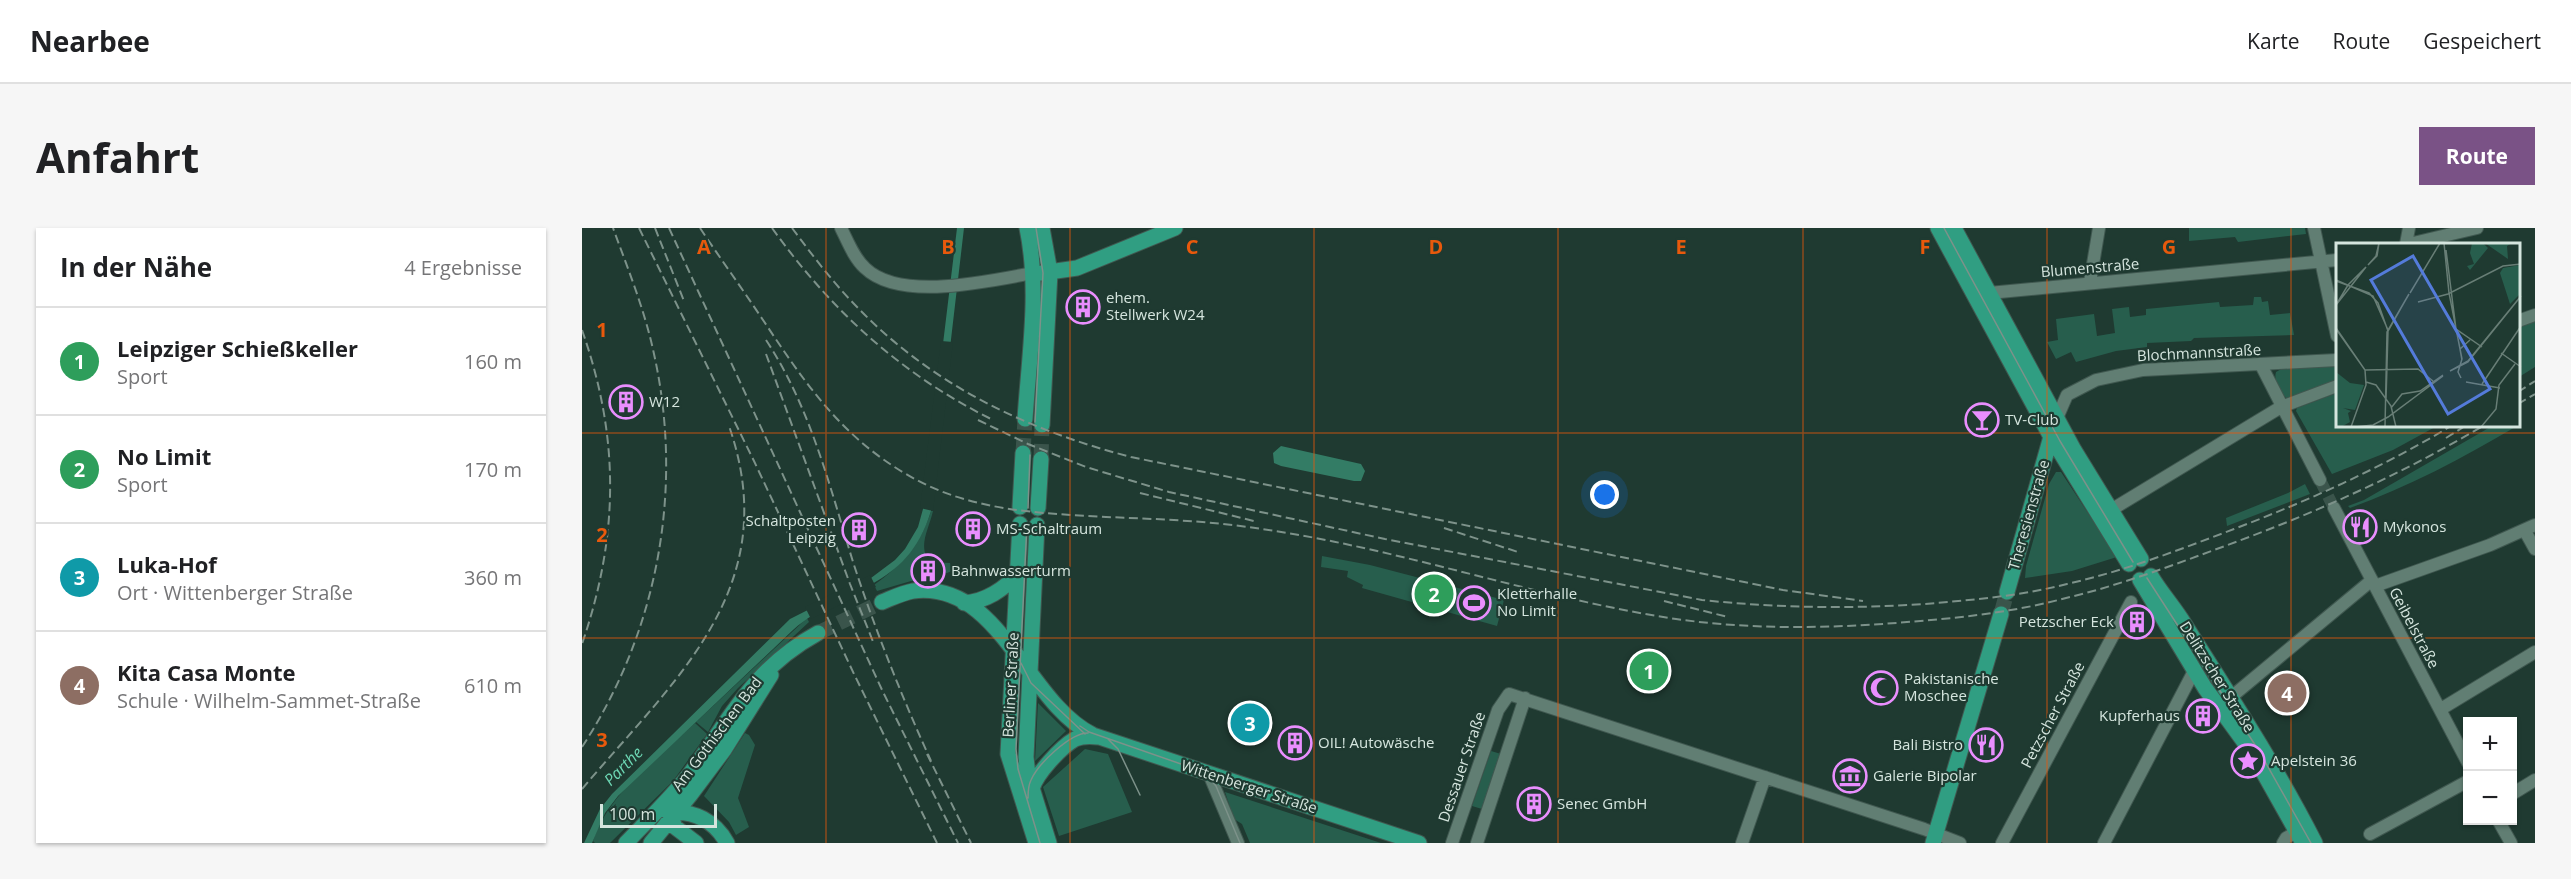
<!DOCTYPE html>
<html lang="de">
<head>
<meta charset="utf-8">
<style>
	:root { --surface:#fff; --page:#f6f6f6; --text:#202124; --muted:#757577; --line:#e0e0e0; --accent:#7a5286 }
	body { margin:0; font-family:"Open Sans",sans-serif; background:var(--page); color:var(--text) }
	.controls { position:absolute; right:18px; bottom:18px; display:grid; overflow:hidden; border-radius:0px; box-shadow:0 2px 4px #0004 }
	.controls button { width:54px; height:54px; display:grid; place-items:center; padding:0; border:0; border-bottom:2px solid var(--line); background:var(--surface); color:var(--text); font:30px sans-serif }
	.scale { position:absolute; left:18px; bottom:15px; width:117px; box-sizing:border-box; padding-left:6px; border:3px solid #d5e5de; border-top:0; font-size:16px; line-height:21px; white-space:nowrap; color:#d5e5de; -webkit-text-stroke:4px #1f3a31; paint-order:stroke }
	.you { position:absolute; left:1023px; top:267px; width:21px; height:21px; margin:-15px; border:4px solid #fff; border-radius:50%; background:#1a73e8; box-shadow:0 0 0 9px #1a73e833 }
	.badge { display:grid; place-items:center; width:39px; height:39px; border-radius:50%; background:var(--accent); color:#fff; font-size:20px; font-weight:700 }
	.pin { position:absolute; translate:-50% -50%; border:3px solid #fff; box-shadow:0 2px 6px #0006 }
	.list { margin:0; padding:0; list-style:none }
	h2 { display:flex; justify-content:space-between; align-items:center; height:78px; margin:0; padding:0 24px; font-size:26px }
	h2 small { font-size:20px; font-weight:400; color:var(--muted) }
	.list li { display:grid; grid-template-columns:39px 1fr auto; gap:18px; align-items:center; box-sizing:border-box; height:108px; padding:0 24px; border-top:2px solid var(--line) }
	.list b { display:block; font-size:22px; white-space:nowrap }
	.list p { margin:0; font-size:20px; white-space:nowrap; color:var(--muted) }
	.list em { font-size:20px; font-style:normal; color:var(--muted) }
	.map { position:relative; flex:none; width:1953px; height:615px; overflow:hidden; border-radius:0px }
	header { display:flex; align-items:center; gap:36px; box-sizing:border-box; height:84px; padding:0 30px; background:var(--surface); border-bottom:2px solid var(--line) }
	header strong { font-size:28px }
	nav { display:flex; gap:33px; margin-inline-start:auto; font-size:21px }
	.intro { display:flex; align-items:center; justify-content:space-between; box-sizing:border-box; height:144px; padding:0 36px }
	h1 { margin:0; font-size:42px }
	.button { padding:15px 27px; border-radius:0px; background:var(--accent); color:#fff; font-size:21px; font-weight:700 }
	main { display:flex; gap:36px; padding:0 36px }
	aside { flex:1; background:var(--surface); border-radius:0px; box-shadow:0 2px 4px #0004 }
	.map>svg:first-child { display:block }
	.green { fill:#275e4d }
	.water { fill:#337c65 }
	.pier { fill:#1f3a31 }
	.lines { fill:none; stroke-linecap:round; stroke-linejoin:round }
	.minor-tunnel { stroke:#3a544b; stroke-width:12; stroke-dasharray:12 6; stroke-linecap:butt }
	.major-tunnel { stroke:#3a544b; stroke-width:15; stroke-dasharray:15 8; stroke-linecap:butt }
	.minor-casing { stroke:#405850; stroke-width:14 }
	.major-casing { stroke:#405850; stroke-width:17 }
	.minor { stroke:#617e73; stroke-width:12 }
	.major { stroke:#309e82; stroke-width:15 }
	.tram { stroke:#7d928a; stroke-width:1.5 }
	.rail { stroke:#7d928a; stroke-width:2; stroke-dasharray:9 4.5; stroke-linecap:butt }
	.grid { fill:none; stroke:#e8590c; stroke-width:1.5; stroke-opacity:0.55 }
	.labels { text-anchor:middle; stroke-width:4.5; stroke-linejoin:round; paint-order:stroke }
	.street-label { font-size:15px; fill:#d5e5de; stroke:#1f3a31 }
	.poi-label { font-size:15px; fill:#d5e5de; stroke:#1f3a31; text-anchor:start }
	.water-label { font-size:16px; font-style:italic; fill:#6dd7b4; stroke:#1f3a31 }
	.inset-road { fill:none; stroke:#687e76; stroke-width:1.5 }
	.view { fill:#547bda; fill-opacity:0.15; stroke:#547bda; stroke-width:3 }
	.inset-edge { fill:none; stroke:#d5e5de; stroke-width:3 }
	.grid-label { font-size:20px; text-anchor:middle; font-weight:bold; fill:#e8590c; stroke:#1f3a31; stroke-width:4.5; stroke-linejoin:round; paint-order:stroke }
</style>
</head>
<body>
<header>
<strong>Nearbee</strong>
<nav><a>Karte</a><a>Route</a><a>Gespeichert</a></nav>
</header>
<div class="intro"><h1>Anfahrt</h1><a class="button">Route</a></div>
<main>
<aside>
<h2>In der Nähe<small>4 Ergebnisse</small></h2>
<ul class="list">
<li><span class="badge" style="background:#2e9e5b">1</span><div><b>Leipziger Schießkeller</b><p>Sport</p></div><em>160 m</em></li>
<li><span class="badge" style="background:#2e9e5b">2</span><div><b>No Limit</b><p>Sport</p></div><em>170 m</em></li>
<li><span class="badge" style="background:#0f9aa8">3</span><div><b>Luka-Hof</b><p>Ort · Wittenberger Straße</p></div><em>360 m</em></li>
<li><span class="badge" style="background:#8d6e63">4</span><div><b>Kita Casa Monte</b><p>Schule · Wilhelm-Sammet-Straße</p></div><em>610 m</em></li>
</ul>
</aside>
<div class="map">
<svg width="1953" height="615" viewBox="0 0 1953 615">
	<rect width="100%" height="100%" fill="#1f3a31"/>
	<!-- green -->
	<path class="green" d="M1607,0H1723L1724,6L1656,14L1653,9L1607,13Z
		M1672,69H1679L1680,74L1686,73L1688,87L1708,85L1712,107L1612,110L1609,113L1565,115V119L1534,123L1494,134L1489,124L1474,131L1465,114L1476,112L1474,91L1512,86L1515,108L1533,105L1530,81L1547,79L1548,89L1564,87V81L1637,74L1638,79L1671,77Z
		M1953,92V139L1937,149L1936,98Z
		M1751,138L1755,140V154L1707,172C1699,167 1691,154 1694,144L1701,140Z
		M1755,165V198H1855L1811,222L1750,246L1714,183L1715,180Z
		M1910,198H1935C1881,230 1826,259 1768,280L1766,278L1782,272Z
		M1474,244H1479L1535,329L1490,343L1443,350L1444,338L1467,256Z
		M1723,256L1728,266L1645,298L1644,290L1706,265Z
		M349,283H351C347,301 335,319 348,334L368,335L370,343L344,353H329L295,363L292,357C320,337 339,315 349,283Z
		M740,328L788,337L922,372L915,398L780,360L781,357L765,349L766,343L739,339Z
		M225,390L227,394L156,460L140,478L126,504L114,494Z
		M456,475L484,503L453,533Z
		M113,495L125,506L91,553L28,615H13L11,613C28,563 76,530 113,495Z
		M163,505L167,507L173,517L156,570L167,599L154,607L147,594L122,568Z
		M503,521L526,526L550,584L477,608L461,559Z
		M909,523L919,526L900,581L890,578Z
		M643,564L799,615H668L660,596L652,591Z"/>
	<!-- water -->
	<path class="water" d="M375,0H382L349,283C324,364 264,356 211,402L36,568L23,585L10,615H2L18,581L30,566L208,391L289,350L313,332L323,321L336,299L341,281Z
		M699,218L779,236L783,243L779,253H772L699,238L692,235L691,225Z"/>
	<!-- pier -->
	<path class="pier" d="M359,113L371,114L351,283L338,280Z
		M288,347L294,359L229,391L223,379Z"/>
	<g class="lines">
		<!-- minor-tunnel -->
		<path class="minor-tunnel" d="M1738,252L1752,280"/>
		<!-- major-tunnel -->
		<path class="major-tunnel" d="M441,225L443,191
			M459,231L460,197
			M1419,386L1425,364
			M236,405L300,374"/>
		<defs>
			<path id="minor" d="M259,0C266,14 272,30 283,40C318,74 407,53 451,45
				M1732,0L1755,108
				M1824,16L1827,0
				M1827,16L1895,0
				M1508,54L1517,0
				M1407,65L1755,32
				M1936,93L1953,87
				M1679,137L1738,252
				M1475,190L1485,167L1514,152L1561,142L1755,132
				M1752,280L1886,535
				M1529,282L1699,179L1755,158
				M1943,303L1953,321
				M1793,358L1908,317L1953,297
				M1648,470L1790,352
				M1859,481L1953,424
				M627,546L656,615
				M1930,566L1953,552
				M1916,592L1929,615
				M1788,606L1886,553
				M870,615L916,482L927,466L1342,601L1378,615
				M895,615L943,470
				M1160,615L1183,549
				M1420,615L1549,374
				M1522,615L1612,443
				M1701,615L1704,610L1716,603"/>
			<path id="major" d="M460,0L468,44L460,197
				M1356,0L1469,209L1547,336
				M1372,0L1492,222L1559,331
				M460,45L495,40L593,0
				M443,191C447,129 458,62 445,0
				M438,279L441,225
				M456,280L459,231
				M438,296L426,526L454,615
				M455,297L444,529L446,547L467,615
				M1569,348C1579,365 1593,380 1603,397C1648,468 1695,540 1733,615
				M1558,352L1623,460L1671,526L1721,615
				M1425,364L1470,205
				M300,374C310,370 320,365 331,363C418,352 444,474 511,507L837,615
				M382,375C402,374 424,361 435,345
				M450,561C454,546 479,519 493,511C500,508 508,508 516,509
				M87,584L93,599L114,615
				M87,585C112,582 133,593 145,615
				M44,615C65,593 88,571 107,547C149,490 170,441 236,405
				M69,615L109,566L142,522L189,447
				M1351,615L1419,386"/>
		</defs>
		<!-- minor casing -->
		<use href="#minor" class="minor-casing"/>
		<!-- major casing -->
		<use href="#major" class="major-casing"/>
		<!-- minor -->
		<use href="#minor" class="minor"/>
		<!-- major -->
		<use href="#major" class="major"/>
		<!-- tram -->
		<path class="tram" d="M1362,0L1478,213L1551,334
			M453,194L461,45L454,0
			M446,280L448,227
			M445,296L434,521L436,541L458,615
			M1565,350L1677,523L1729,615
			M439,435L449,455L503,506
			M498,498L507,504L622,544L634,558L658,615
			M526,511L536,521L558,567
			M446,570C446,564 446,558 449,552C456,536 488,505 506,505"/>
		<!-- rail -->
		<path class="rail" d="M57,0L172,233L272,446L355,615
			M73,0L102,73
			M87,0L301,464L376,615
			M118,0C138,30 159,59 179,89C221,152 257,207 324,246C386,283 454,285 524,289C576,291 629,293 680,301C820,321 954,370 1094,391C1179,403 1263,400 1349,392C1394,388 1440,382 1484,370C1539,357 1591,337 1643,318C1733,285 1818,247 1901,198
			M190,0C249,82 317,145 409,191
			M210,0C231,28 252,56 277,81C352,158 445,202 549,229L1201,362L1281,373
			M0,102C38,210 37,308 0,416
			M184,112C229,180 248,260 272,337C294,404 320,469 349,533
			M184,126L268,356L292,416
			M1936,164L1953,153
			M1936,176L1953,166
			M396,192L446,216L504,239L587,264L803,311L1120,372C1196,380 1266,381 1342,376C1390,372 1438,368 1485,356C1542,343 1597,322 1652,301C1728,272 1799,240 1869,198
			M1864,210L1883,198
			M558,265L672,293
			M862,300L936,324
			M1082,373L1146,389
			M0,519C76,403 102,261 72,126C63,83 46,41 31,0
			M345,526L389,615
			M0,561C94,450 203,359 147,198"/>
	</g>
	<!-- grid -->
	<path class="grid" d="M244,0V615M488,0V615M732,0V615M976,0V615M1221,0V615M1465,0V615M1709,0V615M0,205H1953M0,410H1953"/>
	<!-- icons -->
	<defs>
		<symbol id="building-ring" viewBox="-11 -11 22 22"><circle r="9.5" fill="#1f3a31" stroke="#e98efe" stroke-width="1.5"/><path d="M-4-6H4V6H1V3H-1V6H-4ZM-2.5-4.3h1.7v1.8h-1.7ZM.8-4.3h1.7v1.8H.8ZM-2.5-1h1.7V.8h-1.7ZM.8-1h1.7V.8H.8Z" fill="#e98efe"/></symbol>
		<symbol id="bar-ring" viewBox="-11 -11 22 22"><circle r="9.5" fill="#1f3a31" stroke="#e98efe" stroke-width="1.5"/><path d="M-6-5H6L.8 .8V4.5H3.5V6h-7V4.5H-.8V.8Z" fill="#e98efe"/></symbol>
		<symbol id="restaurant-ring" viewBox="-11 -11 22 22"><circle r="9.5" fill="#1f3a31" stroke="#e98efe" stroke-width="1.5"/><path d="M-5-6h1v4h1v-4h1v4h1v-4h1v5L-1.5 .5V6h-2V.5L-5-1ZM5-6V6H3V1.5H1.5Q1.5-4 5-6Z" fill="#e98efe"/></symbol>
		<symbol id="stadium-ring" viewBox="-11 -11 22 22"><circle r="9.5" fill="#1f3a31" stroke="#e98efe" stroke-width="1.5"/><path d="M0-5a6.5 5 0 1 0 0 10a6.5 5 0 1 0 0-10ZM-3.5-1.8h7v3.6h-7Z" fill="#e98efe"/></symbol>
		<symbol id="mosque-ring" viewBox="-11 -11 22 22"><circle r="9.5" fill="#1f3a31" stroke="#e98efe" stroke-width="1.5"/><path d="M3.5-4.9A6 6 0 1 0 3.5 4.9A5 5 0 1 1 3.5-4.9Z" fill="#e98efe"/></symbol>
		<symbol id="sight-ring" viewBox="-11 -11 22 22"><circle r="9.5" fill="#1f3a31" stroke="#e98efe" stroke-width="1.5"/><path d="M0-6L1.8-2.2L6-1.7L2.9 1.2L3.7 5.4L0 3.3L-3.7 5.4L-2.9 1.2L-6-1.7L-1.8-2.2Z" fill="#e98efe"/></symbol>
		<symbol id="museum-ring" viewBox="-11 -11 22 22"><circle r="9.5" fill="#1f3a31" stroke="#e98efe" stroke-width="1.5"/><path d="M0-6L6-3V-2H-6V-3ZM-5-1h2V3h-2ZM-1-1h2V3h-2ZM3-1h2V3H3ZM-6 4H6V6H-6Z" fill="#e98efe"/></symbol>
	</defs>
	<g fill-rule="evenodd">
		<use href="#building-ring" x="482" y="60" width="38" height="38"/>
		<use href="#building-ring" x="25" y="155" width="38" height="38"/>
		<use href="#bar-ring" x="1381" y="173" width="38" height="38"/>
		<use href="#restaurant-ring" x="1759" y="280" width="38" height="38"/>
		<use href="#building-ring" x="372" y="282" width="38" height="38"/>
		<use href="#building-ring" x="258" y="283" width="38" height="38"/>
		<use href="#building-ring" x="327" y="324" width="38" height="38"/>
		<use href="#stadium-ring" x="873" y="356" width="38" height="38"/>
		<use href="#building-ring" x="1536" y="375" width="38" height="38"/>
		<use href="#mosque-ring" x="1280" y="441" width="38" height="38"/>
		<use href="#building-ring" x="1602" y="469" width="38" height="38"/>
		<use href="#building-ring" x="694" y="496" width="38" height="38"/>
		<use href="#restaurant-ring" x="1385" y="498" width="38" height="38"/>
		<use href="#sight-ring" x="1647" y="514" width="38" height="38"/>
		<use href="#museum-ring" x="1249" y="529" width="38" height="38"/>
		<use href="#building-ring" x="933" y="557" width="38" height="38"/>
	</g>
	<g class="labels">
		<!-- street labels -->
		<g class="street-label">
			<text transform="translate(1508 40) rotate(-5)" y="5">Blumenstraße</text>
			<text transform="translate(1617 125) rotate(-3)" y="5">Blochmannstraße</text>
			<text transform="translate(1447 287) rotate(-74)" y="5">Theresienstraße</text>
			<text transform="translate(1832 400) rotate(62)" y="5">Geibelstraße</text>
			<text transform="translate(1635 449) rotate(58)" y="5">Delitzscher Straße</text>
			<text transform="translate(429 457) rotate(-87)" y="5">Berliner Straße</text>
			<text transform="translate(1471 487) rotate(-62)" y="5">Petzscher Straße</text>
			<text transform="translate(135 506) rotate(-53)" y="5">Am Gothischen Bad</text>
			<text transform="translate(880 539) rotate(-71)" y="5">Dessauer Straße</text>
			<text transform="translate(667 559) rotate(18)" y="5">Wittenberger Straße</text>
		</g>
		<!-- poi labels -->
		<g class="poi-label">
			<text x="524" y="75">ehem.<tspan x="524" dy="17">Stellwerk W24</tspan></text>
			<text x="67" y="179">W12</text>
			<text x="1423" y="197">TV-Club</text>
			<text x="254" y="298" text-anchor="end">Schaltposten<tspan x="254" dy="17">Leipzig</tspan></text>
			<text x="1801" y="304">Mykonos</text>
			<text x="414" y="306">MS-Schaltraum</text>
			<text x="369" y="348">Bahnwasserturm</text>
			<text x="915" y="371">Kletterhalle<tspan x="915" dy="17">No Limit</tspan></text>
			<text x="1532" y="399" text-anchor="end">Petzscher Eck</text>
			<text x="1322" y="456">Pakistanische<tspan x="1322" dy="17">Moschee</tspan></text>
			<text x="1598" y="493" text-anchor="end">Kupferhaus</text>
			<text x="736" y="520">OIL! Autowäsche</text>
			<text x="1381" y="522" text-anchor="end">Bali Bistro</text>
			<text x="1689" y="538">Apelstein 36</text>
			<text x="1291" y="553">Galerie Bipolar</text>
			<text x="975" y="581">Senec GmbH</text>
		</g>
		<!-- water labels -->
		<g class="water-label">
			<text transform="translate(41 538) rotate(-45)" y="6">Parthe</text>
		</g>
	</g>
	<!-- overview -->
	<g transform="translate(1754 15)">
		<rect width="184" height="184" fill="#1f3a31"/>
		<path d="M136,0H147L152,5L134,27L131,23L138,21L134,10ZM149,0H176L171,3L172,16ZM184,22V51L174,61L164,30L167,25ZM0,129L14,140L28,142L19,167L7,165L15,168L12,170L14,179L5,184H0Z" fill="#275e4d"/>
		<path class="inset-road" d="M108,0L113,50L126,116L122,129L125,135M110,7L120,86L146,104M32,22L40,13L43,0M32,22L41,13L43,0M0,37L37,53L52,87M0,38L33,50L42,60L52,88L50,157M74,50L104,0M74,50L104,0M82,59L112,51L167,23L185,21M0,62L30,24M0,62L12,42L30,24M0,85L29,127L30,142L15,184M0,86L29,127L30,142L15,184M51,90L73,51M165,110L185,124M126,117L124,106L134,97M29,127L82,126L97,138M114,128L132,118L185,53M114,128L132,119L185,53M30,139L40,142L55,163L60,184M130,139L164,145M146,141L185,83M55,165L66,151L84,148L107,132M19,184L37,182L52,174L107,133M49,184L51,89L73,51M145,184L160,166L163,142L179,121"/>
		<path class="view" d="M77,13L154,146L112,171L35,37Z"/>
		<rect width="184" height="184" class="inset-edge"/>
	</g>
	<g class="grid-label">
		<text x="122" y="26">A</text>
		<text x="366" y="26">B</text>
		<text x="610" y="26">C</text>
		<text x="854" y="26">D</text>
		<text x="1099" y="26">E</text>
		<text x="1343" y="26">F</text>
		<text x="1587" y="26">G</text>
		<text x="20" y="109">1</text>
		<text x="20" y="314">2</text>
		<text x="20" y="519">3</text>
	</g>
</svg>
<div class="controls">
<button>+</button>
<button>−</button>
</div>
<div class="scale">100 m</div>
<div class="you"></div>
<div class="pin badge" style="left:1067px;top:443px;background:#2e9e5b">1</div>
<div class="pin badge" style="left:852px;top:366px;background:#2e9e5b">2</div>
<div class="pin badge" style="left:668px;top:495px;background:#0f9aa8">3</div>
<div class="pin badge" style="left:1705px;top:465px;background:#8d6e63">4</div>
</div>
</main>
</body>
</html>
